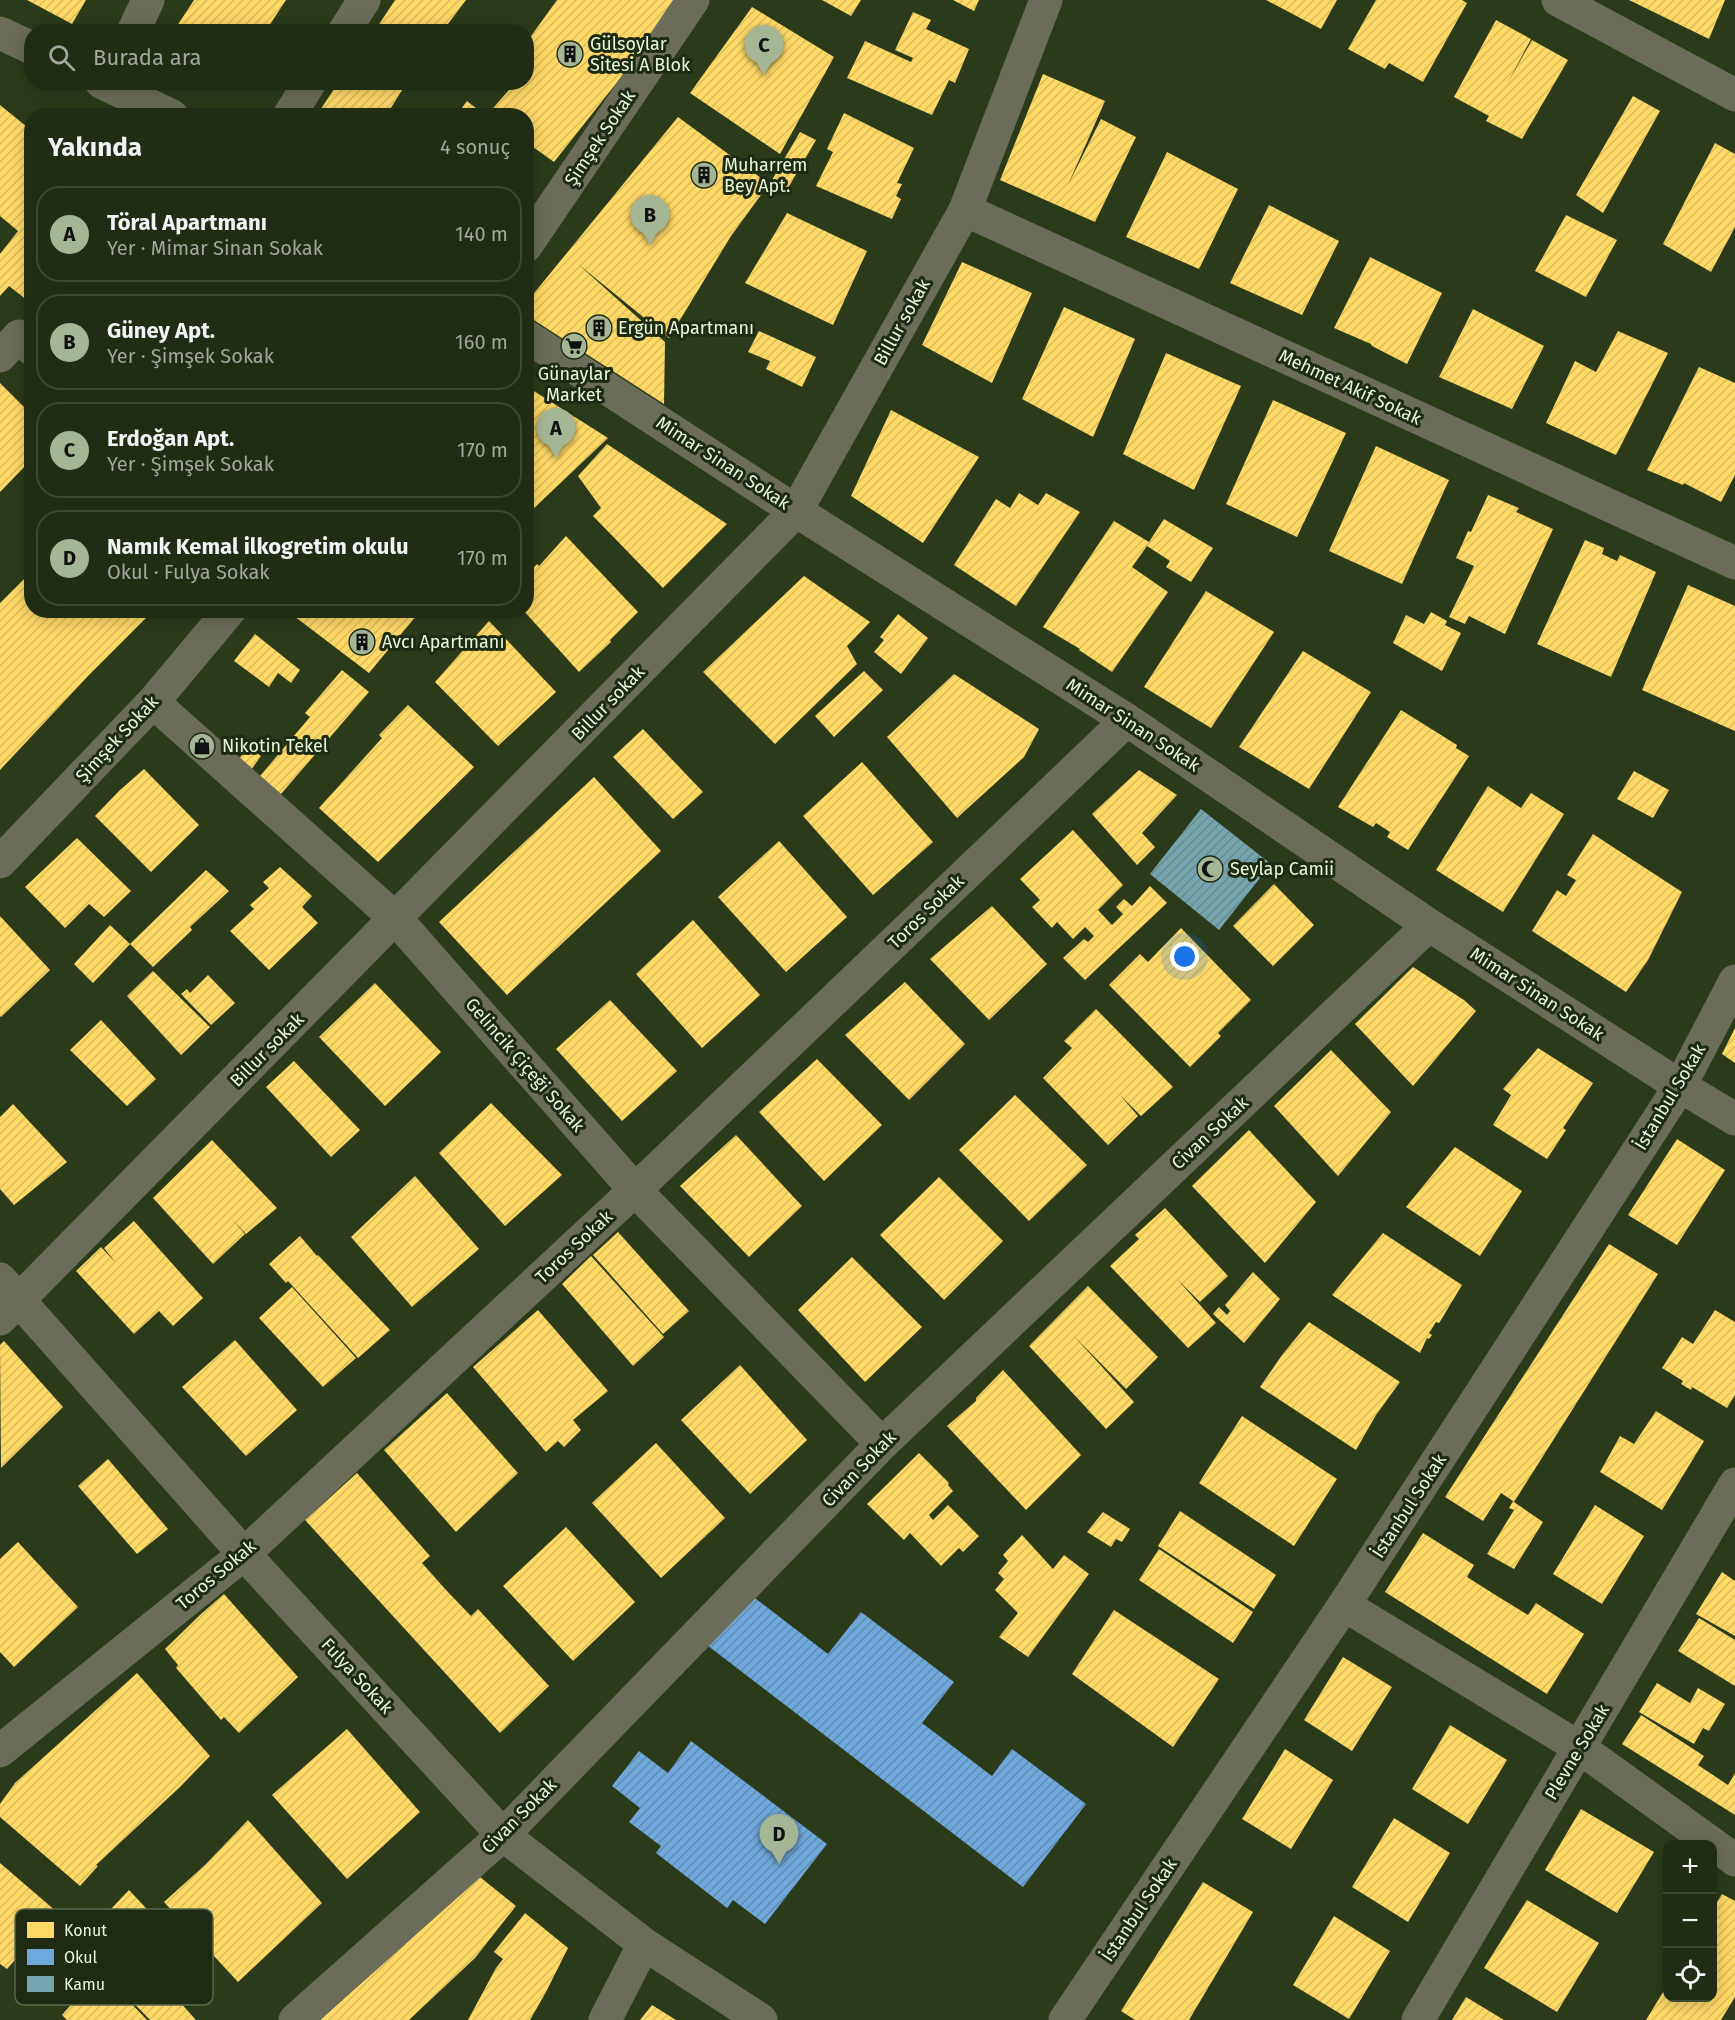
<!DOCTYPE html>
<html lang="tr">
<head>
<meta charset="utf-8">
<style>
	:root { --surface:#202c13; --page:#2d3821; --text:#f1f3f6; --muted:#a2a7a0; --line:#3d4833; --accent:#a5b695 }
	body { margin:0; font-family:"Fira Sans",sans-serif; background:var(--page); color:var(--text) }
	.controls { position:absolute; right:18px; bottom:18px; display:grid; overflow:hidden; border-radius:12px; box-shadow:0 3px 15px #0003 }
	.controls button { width:54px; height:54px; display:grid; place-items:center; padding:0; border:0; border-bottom:2px solid var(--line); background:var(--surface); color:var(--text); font:30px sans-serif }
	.you { position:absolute; left:1185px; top:957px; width:21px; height:21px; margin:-15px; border:4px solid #fff; border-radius:50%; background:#1a73e8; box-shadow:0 0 0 9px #1a73e833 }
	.badge { display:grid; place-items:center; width:39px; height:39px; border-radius:50%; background:var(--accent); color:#111; font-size:20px; font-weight:700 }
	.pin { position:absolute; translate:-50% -50px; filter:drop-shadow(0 2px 3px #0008) }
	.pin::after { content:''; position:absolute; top:32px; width:21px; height:18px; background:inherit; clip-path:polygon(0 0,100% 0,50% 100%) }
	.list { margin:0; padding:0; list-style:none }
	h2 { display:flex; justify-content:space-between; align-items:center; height:78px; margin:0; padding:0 24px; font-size:26px }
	h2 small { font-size:20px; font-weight:400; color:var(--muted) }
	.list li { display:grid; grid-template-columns:39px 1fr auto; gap:18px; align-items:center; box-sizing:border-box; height:96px; margin:0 12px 12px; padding:0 12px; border:2px solid var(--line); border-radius:24px }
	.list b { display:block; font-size:22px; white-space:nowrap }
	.list p { margin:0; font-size:20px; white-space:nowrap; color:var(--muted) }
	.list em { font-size:20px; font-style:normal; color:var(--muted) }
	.icon { flex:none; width:33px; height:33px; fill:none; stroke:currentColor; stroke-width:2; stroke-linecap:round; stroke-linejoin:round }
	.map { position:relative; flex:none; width:1735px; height:2020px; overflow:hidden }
	.search { position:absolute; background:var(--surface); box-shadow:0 3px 15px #0003; left:24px; top:24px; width:510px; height:66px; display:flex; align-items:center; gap:15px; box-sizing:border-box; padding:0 21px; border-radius:24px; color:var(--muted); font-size:22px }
	.panel { position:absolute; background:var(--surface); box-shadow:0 3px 15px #0003; left:24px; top:108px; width:510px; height:510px; border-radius:24px }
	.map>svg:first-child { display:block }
	.homes { fill:url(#homes-hatch) }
	.schools { fill:url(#schools-hatch) }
	.public { fill:url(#public-hatch) }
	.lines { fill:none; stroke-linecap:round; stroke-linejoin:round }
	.minor { stroke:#6b6d5a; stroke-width:33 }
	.labels { text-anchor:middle; stroke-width:6; stroke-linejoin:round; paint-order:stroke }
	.poi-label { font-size:18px; fill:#e6f8d8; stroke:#1e2b12; text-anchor:start }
	.street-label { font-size:18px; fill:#e6f8d8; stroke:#1e2b12 }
	.key { fill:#1e2b12; stroke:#5a684d; stroke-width:1.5 }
	.key-label { font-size:16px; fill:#e6f8d8 }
</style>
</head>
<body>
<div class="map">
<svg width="1735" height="2020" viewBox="0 0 1735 2020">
	<defs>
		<pattern id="homes-hatch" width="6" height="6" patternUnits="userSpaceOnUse" patternTransform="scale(1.5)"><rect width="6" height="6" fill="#ffd966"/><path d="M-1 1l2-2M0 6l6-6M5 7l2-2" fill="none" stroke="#dabc5f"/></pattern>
		<pattern id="schools-hatch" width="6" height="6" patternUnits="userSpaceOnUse" patternTransform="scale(1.5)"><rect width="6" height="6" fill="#6fa8dc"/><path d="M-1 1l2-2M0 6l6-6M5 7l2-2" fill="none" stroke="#628cae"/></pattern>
		<pattern id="public-hatch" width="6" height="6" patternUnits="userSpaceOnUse" patternTransform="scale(1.5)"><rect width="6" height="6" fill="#76a5af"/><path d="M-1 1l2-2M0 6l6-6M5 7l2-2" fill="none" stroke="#678a8e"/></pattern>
	</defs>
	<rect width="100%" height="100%" fill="#2b3b19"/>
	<!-- homes -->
	<path class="homes" d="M27,0H86L72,24Z
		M194,0H286L265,32H173Z
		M395,0H466L442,32H374Z
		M557,0H677L630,66L554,162L526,142V116L488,114L516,82H526V43Z
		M822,0H861L851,16Z
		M953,0H979L974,11Z
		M1266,0H1337L1321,29Z
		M1376,0H1462L1467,3L1423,82L1389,63L1385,69L1348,49Z
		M1629,0H1725L1709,39Z
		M752,7L834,57L780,154L690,93Z
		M913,12L931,20L926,29L969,49L955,83L949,80L932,115L847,78L865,41L911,62L913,58L895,50Z
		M1496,20L1531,39L1507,84L1532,40L1568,60L1522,139L1486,121L1489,116L1454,97Z
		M1043,74L1105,101L1068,185L1101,119L1136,137L1095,222L1000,180Z
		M339,82H407L386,116H316Z
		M1633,96L1660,111L1603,213L1576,195Z
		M467,101L486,116H456Z
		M0,105L32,131V304L9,286L0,296V254L18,231L0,216Z
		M844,113L914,148L897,183L902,184L896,196L901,199L892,219L816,186L833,152L827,149Z
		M678,117L769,184L731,236L669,338L578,264L665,342L664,404L526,315V303Z
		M800,132L816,140L788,188L772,180Z
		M1715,143L1735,154V227L1711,272L1663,244Z
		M1167,152L1238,189L1199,269L1126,237Z
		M1269,205L1339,241L1302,315L1230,283Z
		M787,213L867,251L833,325L745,283Z
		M1566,215L1617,240L1586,297L1535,271Z
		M1370,257L1442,293L1407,364L1372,346L1371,344L1334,328Z
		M962,262L1032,293L992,383L922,345Z
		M1064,307L1135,339L1093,437L1022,399Z
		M1473,309L1544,346L1512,409L1439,377Z
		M759,331L816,357L802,387L766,369L770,361L748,352Z
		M1618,331L1668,353L1616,455L1546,423L1575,361L1596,372Z
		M1166,353L1241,386L1194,490L1123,454Z
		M1699,367L1735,383V475L1721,502L1684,483L1683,485L1647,470Z
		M0,383L32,415V459L0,492Z
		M526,386L608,438L531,511L526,507Z
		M1273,400L1346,433L1297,537L1226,504Z
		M891,410L979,457L923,543L851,496Z
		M607,444L727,524L663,588L593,516L601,508L578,476Z
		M1376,446L1449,480L1402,584L1329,551Z
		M1019,493L1038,505L1046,493L1080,512L1016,606L954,565L996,499L1010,508Z
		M1488,495L1519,508L1516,512L1553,529L1505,634L1469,616L1465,624L1449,617L1474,566L1456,558L1468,531L1471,532Z
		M1164,519L1213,548L1191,582L1166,567L1170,561L1147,546L1132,567L1168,592L1112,672L1079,650L1080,649L1043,627L1114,521L1149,542Z
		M566,536L638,612L610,640L611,642L579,672L523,610H526V575L537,564L539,566Z
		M1585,540L1604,548L1602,554L1617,561L1620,555L1656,572L1611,677L1537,644Z
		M32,571V610H154L89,675L0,770V603Z
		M804,576L870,622L847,646L857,664L775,744L703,672Z
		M1688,585L1735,606V731L1642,690Z
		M1206,591L1274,632L1211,728L1144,687Z
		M286,610H421L369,673Z
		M1431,612L1447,621L1445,625L1461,633L1442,671L1393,643L1406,615L1424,624Z
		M898,614L928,638L901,674L874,652L884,640L880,637Z
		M489,621L556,692L498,746L435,682Z
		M255,634L300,670L291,683L278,673L269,687L234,661Z
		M1303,651L1371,692L1309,789L1239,747Z
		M342,670L369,692L281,794L260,776L310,717L305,713Z
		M864,671L883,690L834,737L815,716Z
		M954,674L1039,729L1024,757L957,818L887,737Z
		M408,705L474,767L378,862L319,808L382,738L379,735Z
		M1401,710L1457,745L1456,748L1469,756L1408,850L1387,837L1390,832L1376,823L1373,827L1338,807Z
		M643,729L703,792L673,819L613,757Z
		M248,747L261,756L251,770L238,760Z
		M862,762L933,842L873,895L803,816Z
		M144,769L199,825L151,872L95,816L119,791Z
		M1139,770L1177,795L1142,833L1155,847L1137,865L1092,814Z
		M1634,771L1669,790L1653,818L1617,799Z
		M594,777L661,851L507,995L439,922Z
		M1488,786L1521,808L1531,793L1564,814L1503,912L1436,870Z
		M1073,830L1123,885L1098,910L1112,925L1123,914L1116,907L1124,899L1132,906L1150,886L1167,903L1085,980L1063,958L1084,939L1088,942L1094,936L1085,927L1073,939L1057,922L1052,928L1032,907L1040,900L1020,879Z
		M1593,834L1682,892L1648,960L1626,992L1532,931L1557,890L1566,896L1576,880L1567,875Z
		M77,838L131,891L104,917L89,904L65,928L25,887Z
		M779,841L847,917L786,972L718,897Z
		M280,867L312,896L302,907L318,923L269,970L230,931L254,909L250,905L269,888L263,882Z
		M206,870L229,891L190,927L192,930L153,967L130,944Z
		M1274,884L1314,925L1273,966L1233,926Z
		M992,906L1047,964L989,1020L930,959Z
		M0,916L50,970L1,1017L0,1016Z
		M693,920L760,995L702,1048L636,974Z
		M110,925L130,944L93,983L74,964Z
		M1181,928L1251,1000L1218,1033L1221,1036L1190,1067L1109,985L1140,954L1148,962Z
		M1413,967L1464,1000L1476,1011L1413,1086L1355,1024Z
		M153,971L210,1027L181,1055L127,996Z
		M208,975L235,1003L211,1025L181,994L187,989L190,993Z
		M905,982L965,1044L909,1100L845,1035Z
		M375,983L441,1052L385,1106L319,1037Z
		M610,1000L677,1071L622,1121L556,1049Z
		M1096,1009L1173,1087L1141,1116L1120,1095L1138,1116L1108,1145L1043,1078L1072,1048L1064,1041Z
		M101,1020L156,1079L127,1106L70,1050Z
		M1735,1028V1063L1722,1054Z
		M1538,1048L1593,1083L1563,1128L1566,1130L1547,1159L1493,1125L1511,1095L1503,1089Z
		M1331,1050L1391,1112L1338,1176L1274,1106Z
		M817,1059L882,1125L824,1181L759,1112Z
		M294,1061L360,1130L331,1157L266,1087Z
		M1015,1095L1087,1165L1029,1221L959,1150Z
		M491,1103L562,1175L505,1226L439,1153Z
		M13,1104L67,1162L14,1205L0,1189V1117Z
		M1249,1130L1316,1202L1265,1263L1192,1186Z
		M736,1135L802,1206L749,1257L680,1186Z
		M1677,1139L1725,1170L1677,1245L1628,1215Z
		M212,1140L277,1208L246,1234L232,1219L245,1234L213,1264L153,1198Z
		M1455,1147L1522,1191L1480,1256L1406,1207Z
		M415,1176L479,1249L412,1307L351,1237Z
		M939,1177L1003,1241L944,1300L880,1235Z
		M1165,1208L1228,1276L1200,1302L1177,1279L1216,1323L1188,1348L1110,1266L1139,1239L1135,1235Z
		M134,1221L203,1298L173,1326L159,1311L134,1334L76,1271L101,1247L116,1263L104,1248Z
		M618,1232L689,1311L663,1334L593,1255Z
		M1383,1233L1462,1285L1441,1320L1439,1323L1436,1322L1429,1333L1432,1335L1429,1339L1427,1338L1420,1353L1332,1295Z
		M300,1236L317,1256L318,1255L390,1330L358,1358L288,1281L286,1283L269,1264Z
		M1609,1244L1658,1274L1514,1502L1543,1522L1514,1569L1487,1554L1514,1510L1509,1508L1513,1501L1501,1493L1483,1521L1445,1497Z
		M591,1256L664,1337L633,1366L562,1284Z
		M852,1257L922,1327L865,1382L798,1310Z
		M1253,1272L1280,1299L1244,1343L1213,1314L1219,1307L1227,1315L1230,1311L1225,1305Z
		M1088,1286L1158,1357L1126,1389L1073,1335L1134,1402L1106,1429L1029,1346Z
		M292,1287L356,1358L323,1387L259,1318Z
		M538,1310L608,1391L573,1420L581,1430L564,1447L558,1441L546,1452L473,1367Z
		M1715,1310L1735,1322V1395L1727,1408L1692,1387L1691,1390L1681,1384L1683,1381L1662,1368L1682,1337L1693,1344Z
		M1309,1322L1400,1382L1376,1415L1356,1450L1260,1387L1282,1355Z
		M235,1340L297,1410L246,1456L182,1387Z
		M4,1341L63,1407L1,1468L0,1345Z
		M740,1365L807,1440L750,1494L681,1420Z
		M1003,1370L1081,1455L1026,1510L947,1426L976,1401V1398Z
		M447,1393L518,1473L456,1532L384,1450Z
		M1656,1411L1704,1441L1662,1510L1600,1472L1620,1436L1634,1444Z
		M1242,1416L1337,1479L1294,1546L1199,1483Z
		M656,1443L725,1518L661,1578L592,1503Z
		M919,1453L949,1483L948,1485L953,1491L929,1515L933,1520L948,1505L979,1536L963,1552L959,1548L941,1566L910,1533L904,1540L867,1504Z
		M108,1459L168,1529L137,1554L78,1486Z
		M357,1473L430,1556L422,1563L446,1590L471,1616L478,1609L549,1686L500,1733L305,1520Z
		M1595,1505L1644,1536L1602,1604L1553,1574Z
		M1180,1511L1276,1575L1254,1609L1158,1546Z
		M1103,1512L1130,1529L1122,1542L1116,1539L1111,1547L1087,1532Z
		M566,1527L635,1602L573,1661L503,1586Z
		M1423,1533L1474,1565L1467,1577L1497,1596L1528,1615L1536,1603L1584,1634L1547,1694L1385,1592Z
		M1022,1535L1053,1569L1064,1555L1089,1574L1028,1657L999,1637L1018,1613L995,1590L1004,1579L998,1573L1008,1561L1003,1555Z
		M18,1542L78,1607L14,1667L0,1652V1559Z
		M1159,1549L1253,1612L1233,1643L1139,1580Z
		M1722,1572L1735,1581V1636L1696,1614Z
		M224,1594L298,1677L239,1733L224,1717L221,1720L176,1668L178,1665L165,1649L201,1614Z
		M1114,1610L1219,1679L1173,1747L1072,1674Z
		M1699,1618L1735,1640V1686L1678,1651Z
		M1343,1657L1392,1687L1352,1751L1304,1720Z
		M137,1673L210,1756L180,1787L96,1865L98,1866L80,1886L0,1817V1804L15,1783Z
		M1657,1683L1690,1703L1698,1688L1725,1704L1709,1731L1703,1728L1694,1744L1639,1712Z
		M1641,1715L1704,1756L1698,1765L1728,1785L1735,1773V1815L1622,1744Z
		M1450,1725L1507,1760L1468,1824L1412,1789Z
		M347,1729L420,1812L347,1879L272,1795Z
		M1285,1749L1333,1780L1291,1849L1242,1819Z
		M1581,1809L1654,1852L1617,1913L1545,1870Z
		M1394,1818L1450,1853L1408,1922L1352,1887Z
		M248,1820L322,1903L238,1982L164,1902L206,1864Z
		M0,1863L57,1912L7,1969L0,1964Z
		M480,1877L516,1906L475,1958L409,2020H320Z
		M1203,1882L1253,1912L1189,2020H1135L1121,2011Z
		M129,1890L160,1923L154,1929L147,1921L135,1934L131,1929L127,1934L120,1928L91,1960L77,1945Z
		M1722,1894L1735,1901V1997L1721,2020H1646L1668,1984V1998H1712V1910Z
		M1527,1900L1599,1943L1557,2012L1484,1968Z
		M525,1913L568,1948L546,1992L530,2020H468L496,1968L503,1959L494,1952Z
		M1334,1916L1390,1951L1349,2019L1293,1985Z
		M145,1963L169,1990L196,2020H150L120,1989Z
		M100,1971L147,2020H67L62,2015Z
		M1466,1997L1504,2020H1452Z
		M652,2005L676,2020H640Z"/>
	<!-- schools -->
	<path class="schools" d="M747,1592L828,1654L861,1612L954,1682L922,1723L992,1776L1012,1749L1086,1804L1023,1887L699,1639Z
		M691,1741L827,1844L765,1924L733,1900L727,1908L656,1853L661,1846L629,1822L640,1808L612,1786L639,1751L668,1773Z"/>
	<!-- public -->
	<path class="public" d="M1201,809L1271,864L1219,930L1150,874Z"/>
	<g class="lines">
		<!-- minor -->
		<path class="minor" d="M1558,0L1735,95
			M133,32L148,0
			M344,32L364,0
			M0,33L32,48
			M101,82L172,116
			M289,116L310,82
			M965,210L1735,563
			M526,246L693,0
			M526,336L796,511L1127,720L1429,925L1680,1086L1735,1119
			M0,356L19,336L32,349
			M153,702L396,919L635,1190L882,1444
			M0,862L153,702L230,610
			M0,1279L244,1554L503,1835L644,1944L761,2020
			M0,1319L796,511L965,210L1046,0
			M1344,1605L1580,1748L1735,1860
			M0,1751L244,1554L635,1190L1127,720
			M295,2020L503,1835L882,1444L1429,925
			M605,2020L644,1944
			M1065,2020L1344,1605L1680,1086L1735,981
			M1418,2020L1735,1484"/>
	</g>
	<!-- icons -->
	<defs>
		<symbol id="building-disc" viewBox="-11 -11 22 22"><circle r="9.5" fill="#a5b695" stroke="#1e2b12"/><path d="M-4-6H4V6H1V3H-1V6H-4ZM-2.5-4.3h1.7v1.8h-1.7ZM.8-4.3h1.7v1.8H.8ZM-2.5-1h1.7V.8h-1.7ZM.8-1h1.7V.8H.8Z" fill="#111"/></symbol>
		<symbol id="supermarket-disc" viewBox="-11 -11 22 22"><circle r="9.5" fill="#a5b695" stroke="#1e2b12"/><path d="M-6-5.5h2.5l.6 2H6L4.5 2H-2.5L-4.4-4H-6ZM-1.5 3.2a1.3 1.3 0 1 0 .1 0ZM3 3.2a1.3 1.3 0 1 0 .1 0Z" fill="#111"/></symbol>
		<symbol id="shop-disc" viewBox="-11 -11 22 22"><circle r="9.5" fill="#a5b695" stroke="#1e2b12"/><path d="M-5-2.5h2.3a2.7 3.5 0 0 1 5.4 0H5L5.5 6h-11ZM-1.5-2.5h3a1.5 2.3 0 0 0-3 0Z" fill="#111"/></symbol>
		<symbol id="mosque-disc" viewBox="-11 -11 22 22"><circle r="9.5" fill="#a5b695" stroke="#1e2b12"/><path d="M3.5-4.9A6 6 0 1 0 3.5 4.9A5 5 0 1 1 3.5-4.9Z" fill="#111"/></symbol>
	</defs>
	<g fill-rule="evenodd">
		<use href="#building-disc" x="555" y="39" width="30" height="30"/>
		<use href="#building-disc" x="689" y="160" width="30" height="30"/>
		<use href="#building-disc" x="584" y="313" width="30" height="30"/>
		<use href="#supermarket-disc" x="559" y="331" width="30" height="30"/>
		<use href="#building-disc" x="347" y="627" width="30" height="30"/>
		<use href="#shop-disc" x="187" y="731" width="30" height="30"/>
		<use href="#mosque-disc" x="1195" y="854" width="30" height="30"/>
	</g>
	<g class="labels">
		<!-- poi labels -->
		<g class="poi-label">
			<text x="590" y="50">Gülsoylar<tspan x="590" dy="21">Sitesi A Blok</tspan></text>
			<text x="724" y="171">Muharrem<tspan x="724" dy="21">Bey Apt.</tspan></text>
			<text x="618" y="334">Ergün Apartmanı</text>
			<text x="574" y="380" text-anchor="middle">Günaylar<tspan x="574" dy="21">Market</tspan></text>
			<text x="382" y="648">Avcı Apartmanı</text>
			<text x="222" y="752">Nikotin Tekel</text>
			<text x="1230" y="875">Seylap Camii</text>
		</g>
		<!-- street labels -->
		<g class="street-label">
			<text transform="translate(600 138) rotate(-56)" y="6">Şimşek Sokak</text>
			<text transform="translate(902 322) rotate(-61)" y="6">Billur sokak</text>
			<text transform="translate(1350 387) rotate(25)" y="6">Mehmet Akif Sokak</text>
			<text transform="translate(723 463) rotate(33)" y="6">Mimar Sinan Sokak</text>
			<text transform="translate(608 703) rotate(-46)" y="6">Billur sokak</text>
			<text transform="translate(1133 725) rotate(33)" y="6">Mimar Sinan Sokak</text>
			<text transform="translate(117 739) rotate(-47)" y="6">Şimşek Sokak</text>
			<text transform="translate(926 912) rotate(-44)" y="6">Toros Sokak</text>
			<text transform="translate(1537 994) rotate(33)" y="6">Mimar Sinan Sokak</text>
			<text transform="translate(267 1050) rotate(-45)" y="6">Billur sokak</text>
			<text transform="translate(525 1065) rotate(49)" y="6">Gelincik Çiçeği Sokak</text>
			<text transform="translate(1670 1097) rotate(-59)" y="6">İstanbul Sokak</text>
			<text transform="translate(1210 1133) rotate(-43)" y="6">Civan Sokak</text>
			<text transform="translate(574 1247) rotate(-43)" y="6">Toros Sokak</text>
			<text transform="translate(859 1469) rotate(-46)" y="6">Civan Sokak</text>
			<text transform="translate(1409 1506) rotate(-57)" y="6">İstanbul Sokak</text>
			<text transform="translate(216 1575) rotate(-40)" y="6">Toros Sokak</text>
			<text transform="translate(357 1676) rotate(47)" y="6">Fulya Sokak</text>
			<text transform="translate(1577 1752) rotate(-59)" y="6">Plevne Sokak</text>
			<text transform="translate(519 1816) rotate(-45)" y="6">Civan Sokak</text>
			<text transform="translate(1139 1910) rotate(-56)" y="6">İstanbul Sokak</text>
		</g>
	</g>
	<!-- legend -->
	<rect x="15" y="1909" width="198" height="96" rx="9" class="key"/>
	<rect x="27" y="1922" width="27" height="16" fill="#ffd966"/>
	<rect x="27" y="1949" width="27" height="16" fill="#6fa8dc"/>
	<rect x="27" y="1976" width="27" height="16" fill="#76a5af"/>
	<g class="key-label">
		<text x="64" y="1936">Konut</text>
		<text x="64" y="1963">Okul</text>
		<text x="64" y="1990">Kamu</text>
	</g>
</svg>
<div class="controls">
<button>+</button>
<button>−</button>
<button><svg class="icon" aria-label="locate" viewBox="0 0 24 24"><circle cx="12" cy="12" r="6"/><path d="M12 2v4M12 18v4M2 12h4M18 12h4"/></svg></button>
</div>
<div class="you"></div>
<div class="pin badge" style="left:556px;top:458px">A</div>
<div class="pin badge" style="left:650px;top:245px">B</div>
<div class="pin badge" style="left:764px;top:75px">C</div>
<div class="pin badge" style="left:779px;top:1864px">D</div>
<div class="search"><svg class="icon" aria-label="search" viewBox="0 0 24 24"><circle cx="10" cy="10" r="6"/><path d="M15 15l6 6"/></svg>Burada ara</div>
<section class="panel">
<h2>Yakında<small>4 sonuç</small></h2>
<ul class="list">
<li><span class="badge">A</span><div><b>Töral Apartmanı</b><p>Yer · Mimar Sinan Sokak</p></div><em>140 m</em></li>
<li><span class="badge">B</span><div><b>Güney Apt.</b><p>Yer · Şimşek Sokak</p></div><em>160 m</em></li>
<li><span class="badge">C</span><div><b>Erdoğan Apt.</b><p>Yer · Şimşek Sokak</p></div><em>170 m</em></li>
<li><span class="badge">D</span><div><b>Namık Kemal ilkogretim okulu</b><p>Okul · Fulya Sokak</p></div><em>170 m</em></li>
</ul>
</section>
</div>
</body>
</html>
